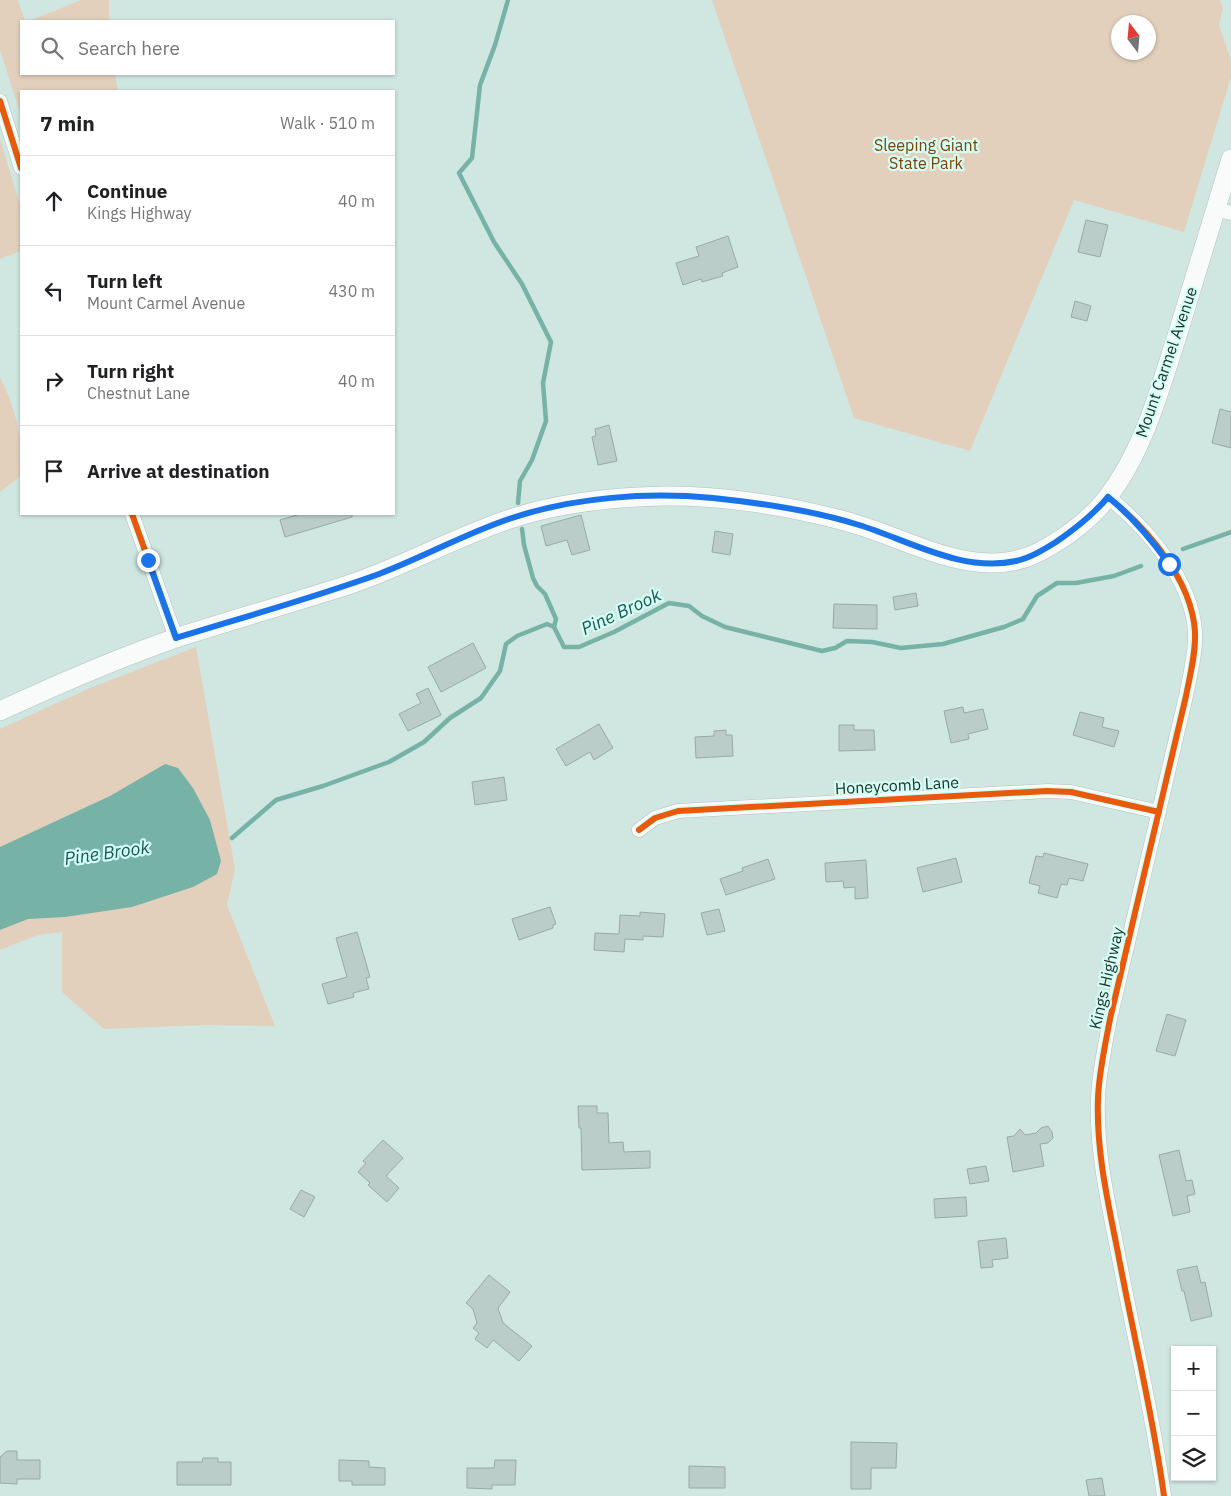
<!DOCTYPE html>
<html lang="en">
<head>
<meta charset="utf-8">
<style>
	:root { --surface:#fff; --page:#f2f2f2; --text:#202124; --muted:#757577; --line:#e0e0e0 }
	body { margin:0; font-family:"IBM Plex Sans",sans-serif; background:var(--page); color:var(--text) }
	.controls { position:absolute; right:15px; bottom:15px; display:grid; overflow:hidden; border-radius:0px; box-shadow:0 1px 4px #0004 }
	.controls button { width:45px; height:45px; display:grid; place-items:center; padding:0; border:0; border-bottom:1px solid var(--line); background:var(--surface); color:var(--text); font:25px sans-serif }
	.compass { position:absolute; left:1111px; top:15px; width:45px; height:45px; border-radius:50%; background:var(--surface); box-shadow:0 1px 4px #0004; rotate:344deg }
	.stop { position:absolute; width:15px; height:15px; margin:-11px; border:4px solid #1a73e8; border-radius:50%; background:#fff }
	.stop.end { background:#1a73e8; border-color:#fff; box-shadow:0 1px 5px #0008 }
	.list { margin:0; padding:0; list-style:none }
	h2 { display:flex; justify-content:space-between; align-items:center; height:65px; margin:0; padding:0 20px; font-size:21px }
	h2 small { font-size:16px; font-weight:400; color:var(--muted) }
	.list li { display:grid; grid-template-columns:32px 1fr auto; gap:15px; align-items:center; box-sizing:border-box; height:90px; padding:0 20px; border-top:1px solid var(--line) }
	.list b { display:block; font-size:19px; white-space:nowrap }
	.list p { margin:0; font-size:16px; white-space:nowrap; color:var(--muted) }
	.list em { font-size:16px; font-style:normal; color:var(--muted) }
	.icon { flex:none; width:28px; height:28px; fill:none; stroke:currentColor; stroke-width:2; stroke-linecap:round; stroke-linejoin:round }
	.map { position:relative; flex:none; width:1231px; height:1496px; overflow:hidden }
	.search { position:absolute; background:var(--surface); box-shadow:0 1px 4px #0004; left:20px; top:20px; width:375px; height:55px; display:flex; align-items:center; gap:12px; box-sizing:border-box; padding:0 18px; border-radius:0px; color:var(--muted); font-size:19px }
	.panel { position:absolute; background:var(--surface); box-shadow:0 1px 4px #0004; left:20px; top:90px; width:375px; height:425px; border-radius:0px }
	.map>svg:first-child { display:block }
	.green { fill:#e3d0bc; fill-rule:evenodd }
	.water { fill:#76b2a6 }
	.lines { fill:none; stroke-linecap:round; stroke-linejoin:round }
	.stream { stroke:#76b2a6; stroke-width:4.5 }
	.building { fill:#bbcdc9; stroke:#98aaa6 }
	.minor-casing { stroke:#b0c2be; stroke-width:15 }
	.secondary-casing { stroke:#b0c2be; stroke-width:20 }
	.minor { stroke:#f8fbfa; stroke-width:14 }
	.secondary { stroke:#f8fbfa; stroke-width:19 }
	.cycleway-casing { stroke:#d3fef4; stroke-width:9 }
	.cycleway { stroke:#e8590c; stroke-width:6 }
	.route { stroke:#1a73e8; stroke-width:6 }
	.labels { text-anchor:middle; stroke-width:4.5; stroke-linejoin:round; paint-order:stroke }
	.park-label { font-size:16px; fill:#814007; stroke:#d3fef4 }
	.street-label { font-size:16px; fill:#21312e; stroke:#d3fef4 }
	.water-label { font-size:18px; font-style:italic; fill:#19584d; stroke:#d3fef4 }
</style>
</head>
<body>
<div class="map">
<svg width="1231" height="1496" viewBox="0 0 1231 1496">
	<rect width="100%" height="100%" fill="#d0e6e1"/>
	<!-- green -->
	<path class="green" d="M0,0H18L25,21H21V74H115L118,91H21V116L0,50Z
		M81,0H109V21H29Z
		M712,0H1220L1223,8L1219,25L1231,60V77L1184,232L1074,200L970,451L854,418ZM1118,22H1148V52H1118Z
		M0,139L21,208V251L0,259Z
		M0,377C11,399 19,424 21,448C22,457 21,467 21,476L0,492Z
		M196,647L235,869L227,905L275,1026L205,1025L104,1029L62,992V932L38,935L0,950V729L90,688Z"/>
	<!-- water -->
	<path class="water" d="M165,764L178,768L193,788L210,820L221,861L217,874L193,887L132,907L65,917L28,919L0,930V847L110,796Z"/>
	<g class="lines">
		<!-- stream -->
		<path class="stream" d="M508,0L495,45L480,85L472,158L459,173L494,242L522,284L551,342L543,383L546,421L532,460L520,481L518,503
			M522,529L524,545L533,578L537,586L545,594L556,619L554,627
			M1183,549L1231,532
			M232,838L276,800L323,786L389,762L424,742L450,718L481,698L500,671L506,644L517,636L547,624L554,627L564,647H579L614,632L669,603L689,606L702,616L725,627L822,651L835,648L847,641L872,642L901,648L943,644L1004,627L1023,619L1037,596L1057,583H1076L1114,576L1141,566"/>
	</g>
	<!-- building -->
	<path class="building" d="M1086,220L1108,225L1100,257L1078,252Z
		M728,236L738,267L722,273L723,276L702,282L701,279L683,285L676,263L699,256L696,247Z
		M1075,301L1091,306L1087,321L1071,317Z
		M1220,409L1231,412V448L1212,443Z
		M609,425L617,461L598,465L592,437L596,436L595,429Z
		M300,514H352V517L285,537L280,520Z
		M581,515L590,550L572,555L567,540L546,546L541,526Z
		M715,531L733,534L730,555L712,552Z
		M916,593L918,606L895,610L893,597Z
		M834,604L877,605V629L833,628Z
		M473,643L486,668L441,692L428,667Z
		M428,688L441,715L408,731L399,714L421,703L416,694Z
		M963,707L964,713L983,709L988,729L968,734L969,739L951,743L944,711Z
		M1080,712L1104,718L1102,727L1119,731L1114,747L1073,735Z
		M599,724L613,748L594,760L590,752L566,766L556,749Z
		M839,725H854V730H874L875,750L839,751Z
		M726,730V735H732L733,756L696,758L695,737L714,736V731Z
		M504,777L507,800L475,805L472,782Z
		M1044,853L1088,864L1083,881L1069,878L1067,885L1061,884L1057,898L1038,893L1040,886L1029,883L1036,856L1043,857Z
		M956,858L962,882L923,892L917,868Z
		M768,859L775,879L726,895L720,879L743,871L742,868Z
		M866,860L868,898L855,899V887L844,888L843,881L826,882L825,863Z
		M550,907L556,924L553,925V928L519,940L512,919Z
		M719,909L725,931L707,935L701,913Z
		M640,912L665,914L663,937L643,936V940L625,939L624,952L594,950L595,933L619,934L620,915L640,916Z
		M357,932L370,977L366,978L369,989L353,993L354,997L328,1004L322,984L347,977L336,938Z
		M1167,1014L1186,1020L1175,1056L1156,1051Z
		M578,1106H597V1113H608L609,1143L623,1142L624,1152L650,1151V1168L582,1170L581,1128H579Z
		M1048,1126L1052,1132L1053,1138L1048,1143L1040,1144L1044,1166L1013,1172L1007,1137L1014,1136L1020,1129L1025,1135L1036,1133L1041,1128Z
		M383,1140L403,1158L386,1176L399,1188L387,1202L368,1185L370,1183L358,1172L366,1163L363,1161Z
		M1179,1150L1186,1181L1192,1180L1195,1194L1187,1196L1190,1212L1173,1216L1159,1155Z
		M986,1166L989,1181L970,1184L967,1169Z
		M301,1190L315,1197L304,1217L290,1209Z
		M966,1197L967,1216L935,1218L934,1199Z
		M1006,1238L1008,1258L992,1260L993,1267L981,1268L978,1241Z
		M1197,1266L1201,1283L1205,1282L1212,1316L1191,1321L1184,1291H1182L1177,1270Z
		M489,1275L510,1292L498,1308L503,1323L532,1346L519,1361L493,1340L487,1348L475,1339L479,1333L473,1328L477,1323L473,1309L466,1303Z
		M851,1442L897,1443L896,1468H871V1489H851Z
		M7,1451H17V1460H40V1479H17V1484L0,1483V1457Z
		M203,1458H218V1462H231V1485H177V1462H202Z
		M339,1460L369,1461V1467L385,1468V1485H352V1481H339Z
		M495,1460H516L515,1485H492V1489L467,1488V1468H494Z
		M689,1466L725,1467V1488H689Z
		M1102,1478L1105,1496H1089L1086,1480Z"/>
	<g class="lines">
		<defs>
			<path id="minor" d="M0,101L21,168
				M1216,209L1231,213
				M1108,497C1147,528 1192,580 1195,632C1196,653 1190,675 1186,696L1110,1019C1105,1046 1099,1072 1098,1098C1096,1151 1108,1202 1118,1253C1133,1334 1153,1414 1164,1496
				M132,514L176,638
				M639,830L655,818L678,811L1047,791L1071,792L1159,812"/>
			<path id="secondary" d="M0,711C58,684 118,658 179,637C235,619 292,603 348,585C405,566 457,536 513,518C562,502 614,497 665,496C720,495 788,506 841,520C904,535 977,586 1041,551C1065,538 1090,520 1107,498C1143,452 1159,391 1177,336C1195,277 1213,218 1231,159"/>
		</defs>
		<!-- minor casing -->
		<use href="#minor" class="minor-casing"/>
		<!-- secondary casing -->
		<use href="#secondary" class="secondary-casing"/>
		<!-- minor -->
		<use href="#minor" class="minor"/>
		<!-- secondary -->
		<use href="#secondary" class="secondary"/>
		<defs>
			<path id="cycleway" d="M0,101L21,168
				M1108,497C1147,528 1192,580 1195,632C1196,653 1190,675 1186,696L1110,1019C1105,1046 1099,1072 1098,1098C1096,1151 1108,1202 1118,1253C1133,1334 1153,1414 1164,1496
				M132,514L176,638
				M639,830L655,818L678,811L1047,791L1071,792L1159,812"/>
		</defs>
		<!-- cycleway casing -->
		<use href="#cycleway" class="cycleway-casing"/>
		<!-- cycleway -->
		<use href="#cycleway" class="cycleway"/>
	</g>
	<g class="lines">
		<!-- route -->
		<path class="route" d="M148,560L176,638C244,617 313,598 379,574C424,557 466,533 512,518C575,497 647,492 713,498C761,503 812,510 859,525C908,540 962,573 1016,561C1030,558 1043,550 1056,542C1075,529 1093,515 1108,497C1132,516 1151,539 1169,564"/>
	</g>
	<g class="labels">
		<!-- park labels -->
		<g class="park-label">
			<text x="926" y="151">Sleeping Giant<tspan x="926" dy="18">State Park</tspan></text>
		</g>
		<!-- street labels -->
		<g class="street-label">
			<text transform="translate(1166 362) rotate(-71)" y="6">Mount Carmel Avenue</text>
			<text transform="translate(897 785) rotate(-3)" y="6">Honeycomb Lane</text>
			<text transform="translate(1106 978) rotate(-77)" y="6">Kings Highway</text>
		</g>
		<!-- water labels -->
		<g class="water-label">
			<text transform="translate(621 612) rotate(-25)" y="6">Pine Brook</text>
			<text transform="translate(107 853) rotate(-8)" y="6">Pine Brook</text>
		</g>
	</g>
</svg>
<div class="controls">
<button>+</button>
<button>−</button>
<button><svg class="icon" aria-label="layers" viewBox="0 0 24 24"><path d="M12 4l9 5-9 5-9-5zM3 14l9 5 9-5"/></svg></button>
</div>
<svg class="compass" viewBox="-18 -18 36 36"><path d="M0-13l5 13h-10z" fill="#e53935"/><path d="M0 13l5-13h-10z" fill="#757577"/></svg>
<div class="stop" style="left:1169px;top:564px"></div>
<div class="stop end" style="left:148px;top:560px"></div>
<div class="search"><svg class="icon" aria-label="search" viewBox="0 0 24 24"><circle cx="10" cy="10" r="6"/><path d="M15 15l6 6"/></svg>Search here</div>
<section class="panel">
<h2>7 min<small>Walk · 510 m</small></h2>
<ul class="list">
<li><svg class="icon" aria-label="ahead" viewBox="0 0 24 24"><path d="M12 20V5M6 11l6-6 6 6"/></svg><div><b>Continue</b><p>Kings Highway</p></div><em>40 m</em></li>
<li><svg class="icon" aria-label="left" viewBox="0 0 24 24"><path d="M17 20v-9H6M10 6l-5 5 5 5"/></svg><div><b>Turn left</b><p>Mount Carmel Avenue</p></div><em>430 m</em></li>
<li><svg class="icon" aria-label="right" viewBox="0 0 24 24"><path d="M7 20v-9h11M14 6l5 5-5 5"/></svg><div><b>Turn right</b><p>Chestnut Lane</p></div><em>40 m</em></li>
<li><svg class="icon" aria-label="arrive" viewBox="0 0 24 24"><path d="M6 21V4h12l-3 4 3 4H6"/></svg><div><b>Arrive at destination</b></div></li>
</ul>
</section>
</div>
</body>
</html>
